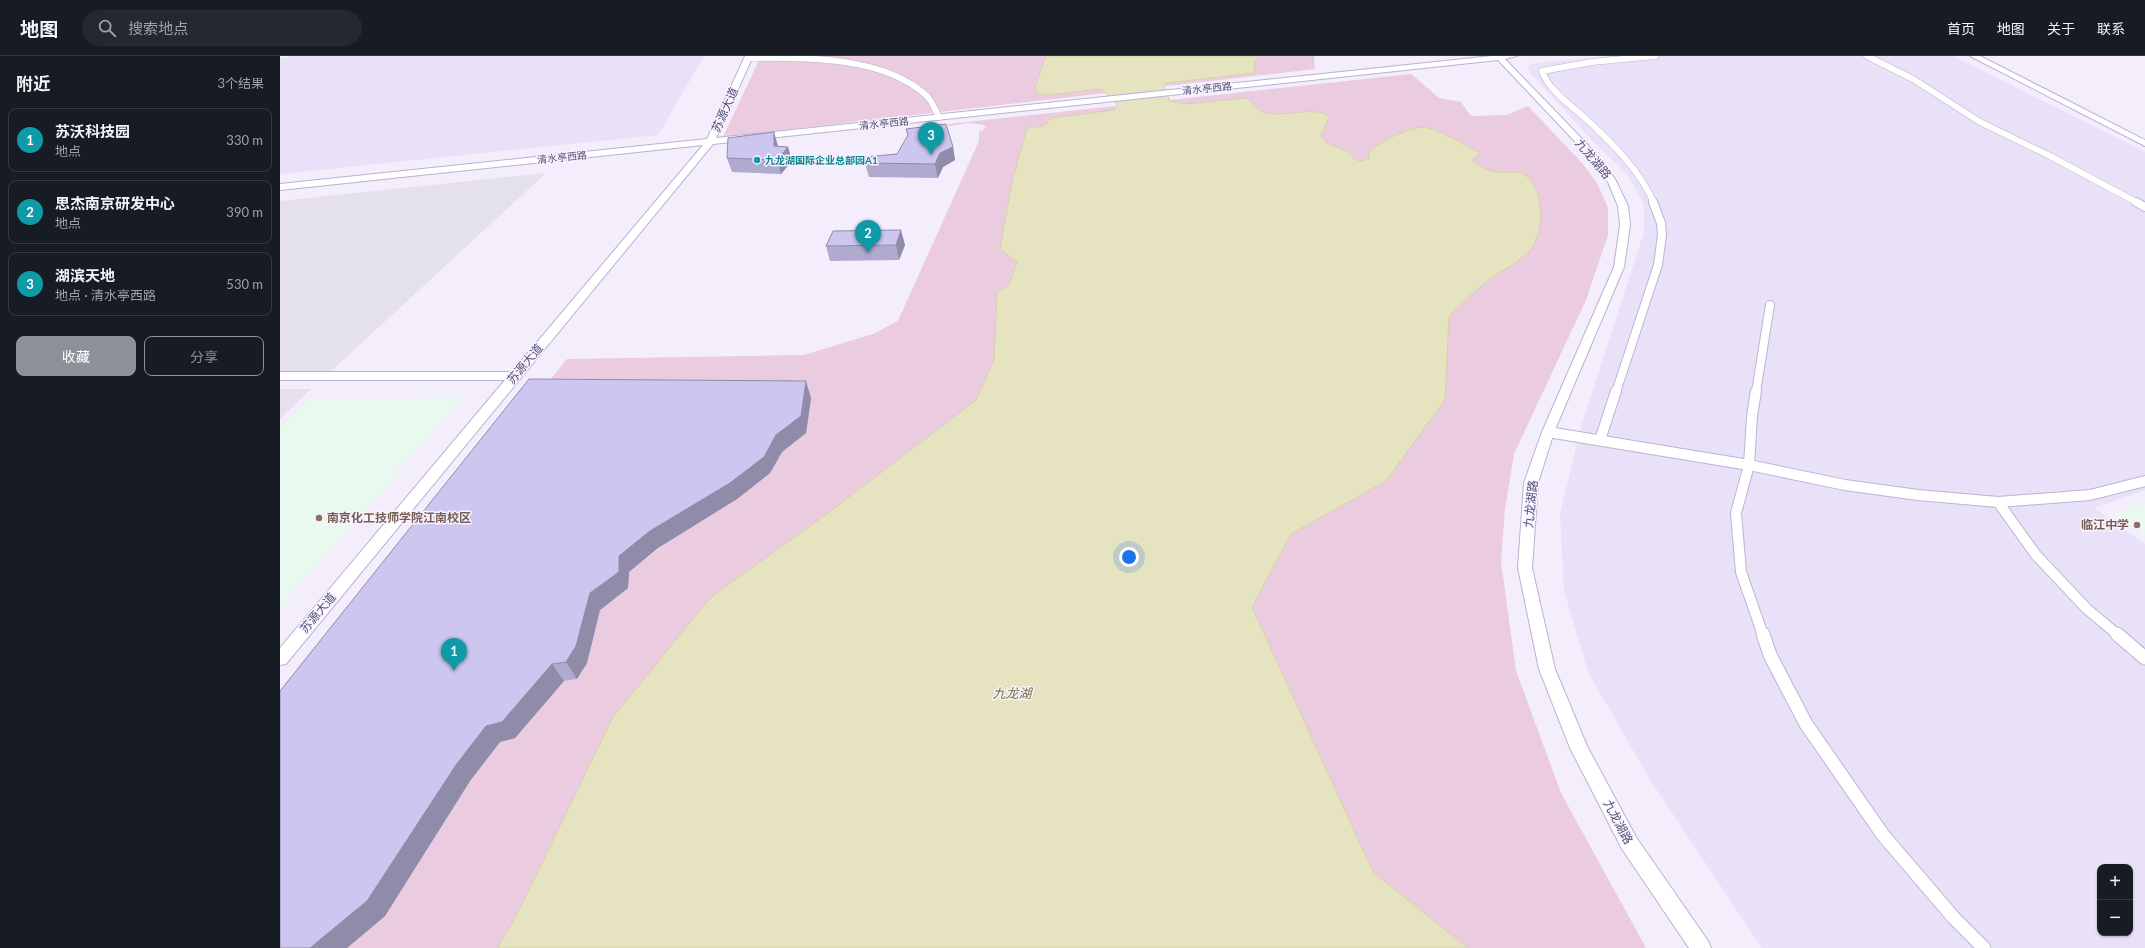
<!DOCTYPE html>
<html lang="zh">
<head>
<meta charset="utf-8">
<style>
	:root { --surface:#171b24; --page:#242831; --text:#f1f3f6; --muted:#9ea1a6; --line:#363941; --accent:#8c9099 }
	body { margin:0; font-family:Lato,"Noto Sans SC",sans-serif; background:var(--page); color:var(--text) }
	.controls { position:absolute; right:12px; bottom:12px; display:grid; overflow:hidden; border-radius:8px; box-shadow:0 1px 3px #0004 }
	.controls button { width:36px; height:36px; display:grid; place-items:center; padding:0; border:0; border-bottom:1px solid var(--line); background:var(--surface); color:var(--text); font:20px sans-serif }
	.you { position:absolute; left:849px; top:501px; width:14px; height:14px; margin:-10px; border:3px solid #fff; border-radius:50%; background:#1a73e8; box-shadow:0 0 0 6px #1a73e833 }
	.badge { display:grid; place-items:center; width:26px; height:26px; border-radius:50%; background:var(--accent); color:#fff; font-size:13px; font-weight:700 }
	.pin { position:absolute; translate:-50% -33px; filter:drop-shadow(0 1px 2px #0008) }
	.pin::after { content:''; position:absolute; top:21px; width:14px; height:12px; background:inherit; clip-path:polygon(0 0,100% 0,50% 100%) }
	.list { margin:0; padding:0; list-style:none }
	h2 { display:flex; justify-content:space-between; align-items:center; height:52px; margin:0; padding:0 16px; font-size:17px }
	h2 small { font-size:13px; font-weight:400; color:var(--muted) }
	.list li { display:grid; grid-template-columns:26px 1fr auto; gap:12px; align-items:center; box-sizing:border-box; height:64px; margin:0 8px 8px; padding:0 8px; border:1px solid var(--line); border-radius:8px }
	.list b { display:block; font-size:15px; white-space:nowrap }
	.list p { margin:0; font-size:13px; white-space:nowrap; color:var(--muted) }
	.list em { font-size:13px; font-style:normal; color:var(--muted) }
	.actions { display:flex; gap:8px; padding:12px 16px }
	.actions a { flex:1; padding:9px 0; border:1px solid var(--accent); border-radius:8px; text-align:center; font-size:14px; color:var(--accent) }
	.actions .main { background:var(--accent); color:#fff }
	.icon { flex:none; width:22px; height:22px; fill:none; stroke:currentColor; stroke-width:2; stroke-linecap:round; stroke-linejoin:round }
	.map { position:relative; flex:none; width:1865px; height:892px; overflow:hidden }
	header { display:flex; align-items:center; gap:24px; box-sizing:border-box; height:56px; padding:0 20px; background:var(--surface); border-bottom:1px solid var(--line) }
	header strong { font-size:19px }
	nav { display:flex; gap:22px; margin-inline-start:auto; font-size:14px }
	.search { width:280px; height:36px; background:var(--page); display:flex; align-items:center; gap:10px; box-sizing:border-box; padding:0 14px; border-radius:22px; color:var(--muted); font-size:15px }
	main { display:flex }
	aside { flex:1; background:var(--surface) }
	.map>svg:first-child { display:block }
	.residential { fill:#e9e1f8; fill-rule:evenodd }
	.industrial { fill:#e4e1ec }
	.education { fill:#e9f9ef }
	.green { fill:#eacbdf }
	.water { fill:#e6e3c1; stroke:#d7d3a8 }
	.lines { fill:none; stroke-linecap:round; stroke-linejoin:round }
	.street-far3-casing { stroke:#bbb4d1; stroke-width:7 }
	.street-far2-casing { stroke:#bbb4d1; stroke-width:10 }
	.street-far1-casing { stroke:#bbb4d1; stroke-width:12 }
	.street-casing { stroke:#bbb4d1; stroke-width:15 }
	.secondary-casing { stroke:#b9b2d4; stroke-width:2 }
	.street-far3 { stroke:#fff; stroke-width:6 }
	.street-far2 { stroke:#fff; stroke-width:8 }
	.street-far1 { stroke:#fff; stroke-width:10 }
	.street { stroke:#fff; stroke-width:13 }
	.secondary { fill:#fff; fill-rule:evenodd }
	.wall { fill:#b0aace }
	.shaded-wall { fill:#908ba8 }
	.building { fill:#cdc6f0; stroke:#908ba8 }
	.culture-dot { fill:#0f9aa8; stroke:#f8f3fe; stroke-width:1.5 }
	.education-dot { fill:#8d6e63; stroke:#f8f3fe; stroke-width:1.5 }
	.labels { text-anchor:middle; stroke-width:3; stroke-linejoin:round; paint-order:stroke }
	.far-street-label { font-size:10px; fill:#554f77; stroke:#f8f3fe }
	.far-culture-label { font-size:10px; font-weight:bold; fill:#0d838f; stroke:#f8f3fe; text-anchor:start }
	.street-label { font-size:12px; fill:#554f77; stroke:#f8f3fe }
	.education-label { font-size:12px; font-weight:bold; fill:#785e54; stroke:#f8f3fe; text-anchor:start }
	.water-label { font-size:13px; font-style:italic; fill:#747040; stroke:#f8f3fe }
</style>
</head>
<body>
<header>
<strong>地图</strong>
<div class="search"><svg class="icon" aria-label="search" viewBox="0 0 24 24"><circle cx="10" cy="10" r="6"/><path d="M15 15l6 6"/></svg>搜索地点</div>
<nav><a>首页</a><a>地图</a><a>关于</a><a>联系</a></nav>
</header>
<main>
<aside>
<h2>附近<small>3个结果</small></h2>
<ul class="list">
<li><span class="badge" style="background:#0f9aa8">1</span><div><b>苏沃科技园</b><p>地点</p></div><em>330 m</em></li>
<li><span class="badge" style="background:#0f9aa8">2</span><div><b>思杰南京研发中心</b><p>地点</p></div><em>390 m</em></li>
<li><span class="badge" style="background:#0f9aa8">3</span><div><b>湖滨天地</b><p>地点 · 清水亭西路</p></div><em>530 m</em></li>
</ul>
<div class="actions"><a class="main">收藏</a><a>分享</a></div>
</aside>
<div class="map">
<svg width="1865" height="892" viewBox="0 0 1865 892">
	<rect width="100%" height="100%" fill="#f3edfc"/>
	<!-- residential -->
	<path class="residential" d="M15,0H424L378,79L0,118V2Z
		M1330,0H1673L1865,96V434L1814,452L1865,488V892H1482L1369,722L1308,616L1284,535L1280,458L1301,371L1364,176V148L1347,118L1311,83L1251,18L1248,12L1250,8L1257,7ZM1820,811H1850V877H1820Z"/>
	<!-- industrial -->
	<path class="industrial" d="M266,117L49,317H0V145Z
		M0,333H31L0,363Z"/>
	<!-- education -->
	<path class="education" d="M183,342L0,552V372L30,343Z
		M1865,446V480L1833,458Z"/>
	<!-- green -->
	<path class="green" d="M481,0H1034L1035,13L443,81Z
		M1131,18L1159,42L1181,46L1191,60L1227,59L1248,50L1302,107L1317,127L1328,152V179L1306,244L1234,398L1225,453L1221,506L1236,615L1281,737L1366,892H67L105,860L190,725L220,686L284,625L297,623L307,607L320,554L349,516L526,377L258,339L287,303L524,299L593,278L618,265L699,85V76L706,72L704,69L689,67L669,70L668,68Z"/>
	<!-- water -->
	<path class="water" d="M766,0H979L974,7L975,16L967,18L886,27L884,30L890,45L905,48L967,42C971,46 976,52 981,55C1000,64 1034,48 1049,61L1041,80L1047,87L1070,97L1074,103L1081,105L1089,103V96C1101,85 1133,68 1149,72C1166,77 1184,89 1200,97V99L1193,103V106C1201,111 1209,115 1218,116C1227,117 1238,114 1245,119C1264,132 1264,172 1253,190C1245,204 1218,216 1205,227C1192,237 1181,249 1169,260L1165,344L1106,425L1011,478L972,551L1093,816L1188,892H218L241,850L333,661L430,542L552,454L696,344L714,304L717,237L730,227L737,206L720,193L732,126L747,72L764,70L771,62L834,54L838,50L833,43L821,33L768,39L760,38L756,35L755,31Z"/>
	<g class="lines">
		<defs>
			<path id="street-far3" d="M1587,0L1633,23L1700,66L1770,100L1858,147
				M468,2C523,1 604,0 647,40C652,45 655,54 659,61
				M1374,147C1359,113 1331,86 1305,62C1290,48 1269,35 1262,15L1312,6L1375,0"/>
			<path id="street-far2" d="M1856,146L1865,151
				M1336,336L1378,209L1382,179L1381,167L1373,146
				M1476,336L1490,249"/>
			<path id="street-far1" d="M1476,335L1472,360L1469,409L1456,457L1461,516L1483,579
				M1268,376L1469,409L1565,429L1638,439L1718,446L1810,439L1865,425
				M1320,384L1336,335
				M1718,446L1756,499L1807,553L1838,579"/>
			<path id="street" d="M1483,578L1490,599L1526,668L1603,779L1673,861L1704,892
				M1837,578L1865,602"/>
			<path id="secondary" d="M465,0H473L436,82L1212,0H1237L1225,3L1306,87L1335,123L1348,150L1350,169L1344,211L1274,376L1258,427L1252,512L1275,613L1307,690L1356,781L1428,885L1431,892H1409L1342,793L1290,692L1259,613L1238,512L1244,427L1262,376L1334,211L1340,169L1338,150L1328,126L1300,91L1218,4L433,88L6,608L0,609V592L225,324H0V316H232L423,89L0,134V128L427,83Z
				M1690,0H1700L1865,84V90Z"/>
		</defs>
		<!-- street-far3 casing -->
		<use href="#street-far3" class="street-far3-casing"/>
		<!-- street-far2 casing -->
		<use href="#street-far2" class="street-far2-casing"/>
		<!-- street-far1 casing -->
		<use href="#street-far1" class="street-far1-casing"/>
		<!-- street casing -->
		<use href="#street" class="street-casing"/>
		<!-- secondary casing -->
		<use href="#secondary" class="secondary-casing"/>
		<!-- street-far3 -->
		<use href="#street-far3" class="street-far3"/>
		<!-- street-far2 -->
		<use href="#street-far2" class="street-far2"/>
		<!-- street-far1 -->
		<use href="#street-far1" class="street-far1"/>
		<!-- street -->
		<use href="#street" class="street"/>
		<!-- secondary -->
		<use href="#secondary" class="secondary"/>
	</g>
	<!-- wall -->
	<path class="wall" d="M626,73L673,91L675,104L663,111L658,122L589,121L585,107L617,98L628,80Z
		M498,90L508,91L512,105L501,118L452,116L447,102Z
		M625,189L619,204L550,205L546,190Z
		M531,342L526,377L502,396L490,417L457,443L378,492L349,516L348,532L320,554L307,607L297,623L284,625L235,682L220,686L190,725L105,860L67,892H0V635Z"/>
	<!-- shaded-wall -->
	<path class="shaded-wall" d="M494,76L498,90V102L508,91L512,105L501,118L497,104L494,90Z
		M673,91L675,104L663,111L658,122L655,108L660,97Z
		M621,174L625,189L619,204L616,189Z
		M526,325L531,342L526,377L502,396L490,417L457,443L378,492L349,516L348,532L320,554L307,607L297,623L286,606L310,537L339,500Z
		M272,608L284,625L235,682L220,686L190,725L105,860L67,892H30L206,670Z"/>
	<!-- building -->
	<path class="building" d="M666,68L673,91L660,97L655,108L585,107V101L617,98L628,79L626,73Z
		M494,76V90L508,91L497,104L447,102L448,82Z
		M621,174L616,189L546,190L553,175Z
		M249,323L526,325L521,360L496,379L484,401L450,427L370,475L339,500V516L310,537L296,590L286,606L272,608L222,666L206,670L176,709L87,845L30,892H0V635Z"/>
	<!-- markers -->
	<circle class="culture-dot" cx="477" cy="104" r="4"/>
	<g class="education-dot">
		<circle cx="39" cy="462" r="4"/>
		<circle cx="1857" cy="469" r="4"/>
	</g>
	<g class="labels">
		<!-- far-street labels -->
		<g class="far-street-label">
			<text transform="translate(927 32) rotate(-6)" y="4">清水亭西路</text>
			<text transform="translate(604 67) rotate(-6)" y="4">清水亭西路</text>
			<text transform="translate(282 101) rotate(-6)" y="4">清水亭西路</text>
		</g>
		<!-- far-culture labels -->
		<g class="far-culture-label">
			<text x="485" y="108">九龙湖国际企业总部园A1</text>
		</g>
		<!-- street labels -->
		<g class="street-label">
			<text transform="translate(445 54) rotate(-66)" y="4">苏源大道</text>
			<text transform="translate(1313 103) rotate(50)" y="4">九龙湖路</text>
			<text transform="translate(245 308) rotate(-50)" y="4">苏源大道</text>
			<text transform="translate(1251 448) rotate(-84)" y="4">九龙湖路</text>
			<text transform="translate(38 557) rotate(-50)" y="4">苏源大道</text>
			<text transform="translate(1338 766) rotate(62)" y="4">九龙湖路</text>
		</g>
		<!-- education labels -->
		<g class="education-label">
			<text x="47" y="466">南京化工技师学院江南校区</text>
			<text x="1849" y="473" text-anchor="end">临江中学</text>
		</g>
		<!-- water labels -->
		<g class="water-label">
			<text x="732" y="642">九龙湖</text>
		</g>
	</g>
</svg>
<div class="controls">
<button>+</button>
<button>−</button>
</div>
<div class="you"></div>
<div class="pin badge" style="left:174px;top:615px;background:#0f9aa8">1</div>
<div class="pin badge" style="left:588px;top:197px;background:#0f9aa8">2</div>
<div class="pin badge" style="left:651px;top:99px;background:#0f9aa8">3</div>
</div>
</main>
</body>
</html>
